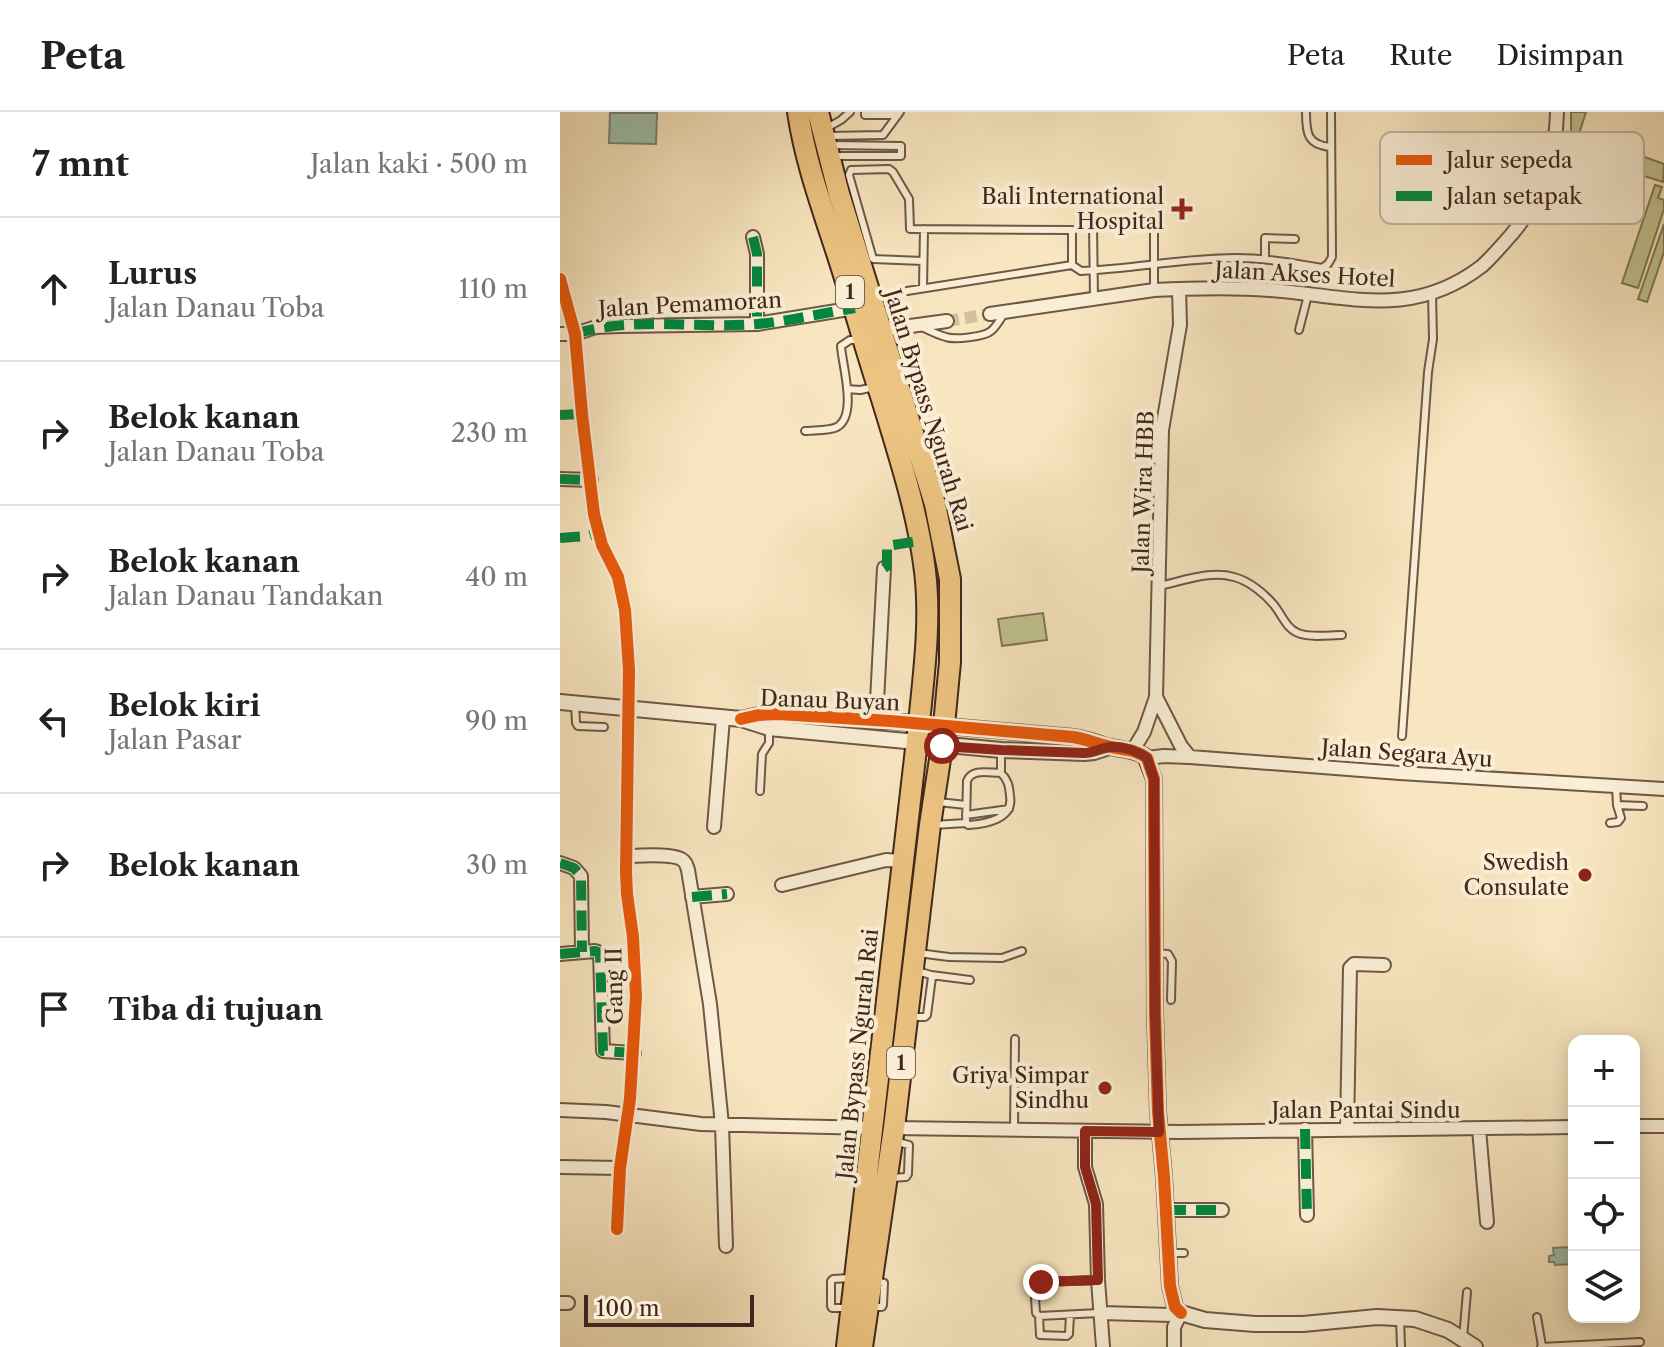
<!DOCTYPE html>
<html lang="id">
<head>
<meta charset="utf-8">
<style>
	:root { --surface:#fff; --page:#f6f6f6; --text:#222; --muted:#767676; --line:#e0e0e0 }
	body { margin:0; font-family:"Libre Caslon Text",serif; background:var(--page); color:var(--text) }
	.controls { position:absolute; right:24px; bottom:24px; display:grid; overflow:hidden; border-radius:16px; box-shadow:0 4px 20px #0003 }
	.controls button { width:72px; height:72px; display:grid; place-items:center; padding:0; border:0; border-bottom:2px solid var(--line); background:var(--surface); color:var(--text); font:40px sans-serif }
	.scale { position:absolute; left:24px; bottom:20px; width:170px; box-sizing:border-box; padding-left:8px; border:4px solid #41271d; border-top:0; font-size:22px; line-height:28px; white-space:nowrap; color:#41271d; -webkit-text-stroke:6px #faefd6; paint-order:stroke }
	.stop { position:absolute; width:24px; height:24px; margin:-18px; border:6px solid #8f2418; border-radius:50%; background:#fff }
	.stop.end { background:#8f2418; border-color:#fff; box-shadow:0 2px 8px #0008 }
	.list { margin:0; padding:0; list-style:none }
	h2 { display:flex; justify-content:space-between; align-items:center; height:104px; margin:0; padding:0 32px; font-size:34px }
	h2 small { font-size:26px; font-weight:400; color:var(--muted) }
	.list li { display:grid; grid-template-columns:52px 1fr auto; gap:24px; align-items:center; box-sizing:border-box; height:144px; padding:0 32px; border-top:2px solid var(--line) }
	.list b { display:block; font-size:30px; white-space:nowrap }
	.list p { margin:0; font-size:26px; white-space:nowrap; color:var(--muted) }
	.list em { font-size:26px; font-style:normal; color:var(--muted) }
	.icon { flex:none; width:44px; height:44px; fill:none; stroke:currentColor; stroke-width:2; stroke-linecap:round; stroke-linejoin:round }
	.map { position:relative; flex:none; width:1104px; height:1235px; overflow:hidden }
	header { display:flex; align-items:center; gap:48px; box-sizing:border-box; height:112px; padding:0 40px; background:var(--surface); border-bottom:2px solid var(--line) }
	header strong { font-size:38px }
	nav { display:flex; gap:44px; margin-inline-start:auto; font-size:28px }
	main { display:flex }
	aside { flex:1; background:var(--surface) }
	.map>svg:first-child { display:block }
	.green { fill:#c1c490; stroke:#817656; stroke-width:2 }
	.water { fill:#9ec0ad; stroke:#798373; stroke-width:2 }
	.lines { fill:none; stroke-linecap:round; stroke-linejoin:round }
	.minor-tunnel { stroke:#d3c09f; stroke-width:12; stroke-dasharray:12 6; stroke-linecap:butt }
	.service-casing { stroke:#6f5746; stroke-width:10 }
	.minor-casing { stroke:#6f5746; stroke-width:16 }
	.tertiary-casing { stroke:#6f5746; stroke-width:18 }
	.trunk-casing { stroke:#41271d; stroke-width:24 }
	.service { stroke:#faefd6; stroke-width:6 }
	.minor { stroke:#faefd6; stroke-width:12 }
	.tertiary { stroke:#faefd6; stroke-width:14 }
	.trunk { stroke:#ecc380; stroke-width:20 }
	.quiet { stroke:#00873e; stroke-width:10; stroke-dasharray:20 10; stroke-linecap:butt }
	.cycleway-casing { stroke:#faefd6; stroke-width:17 }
	.cycleway { stroke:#e8590c; stroke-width:12 }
	.route { stroke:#8f2418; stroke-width:10 }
	.poi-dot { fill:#8f2418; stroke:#faefd6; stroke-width:3 }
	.labels { text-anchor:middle; stroke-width:8; stroke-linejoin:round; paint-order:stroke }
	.shield { fill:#faefd6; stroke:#786354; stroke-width:2 }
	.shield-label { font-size:20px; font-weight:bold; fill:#41271d }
	.poi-label { font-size:22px; fill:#41271d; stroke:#faefd6; text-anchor:end }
	.street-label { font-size:22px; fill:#41271d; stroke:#faefd6 }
	.key { fill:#faefd6; stroke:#c2b39e; stroke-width:2 }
	.key-label { font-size:22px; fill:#41271d }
</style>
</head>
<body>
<header>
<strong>Peta</strong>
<nav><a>Peta</a><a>Rute</a><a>Disimpan</a></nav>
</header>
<main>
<aside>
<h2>7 mnt<small>Jalan kaki · 500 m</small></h2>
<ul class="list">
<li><svg class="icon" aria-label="ahead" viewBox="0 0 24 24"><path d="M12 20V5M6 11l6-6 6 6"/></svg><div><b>Lurus</b><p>Jalan Danau Toba</p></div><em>110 m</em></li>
<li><svg class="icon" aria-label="right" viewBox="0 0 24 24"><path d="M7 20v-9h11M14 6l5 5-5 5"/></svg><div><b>Belok kanan</b><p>Jalan Danau Toba</p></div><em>230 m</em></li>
<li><svg class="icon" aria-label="right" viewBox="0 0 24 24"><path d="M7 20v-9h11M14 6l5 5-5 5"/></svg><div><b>Belok kanan</b><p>Jalan Danau Tandakan</p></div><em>40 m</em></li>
<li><svg class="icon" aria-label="left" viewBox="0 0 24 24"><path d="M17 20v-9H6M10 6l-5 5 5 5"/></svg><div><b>Belok kiri</b><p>Jalan Pasar</p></div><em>90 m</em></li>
<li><svg class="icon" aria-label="right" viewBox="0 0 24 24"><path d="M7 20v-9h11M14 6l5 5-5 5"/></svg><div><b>Belok kanan</b></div><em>30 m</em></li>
<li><svg class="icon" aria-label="arrive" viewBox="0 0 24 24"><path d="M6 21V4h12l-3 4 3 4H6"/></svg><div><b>Tiba di tujuan</b></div></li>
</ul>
</aside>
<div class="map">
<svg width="1104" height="1235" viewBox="0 0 1104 1235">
	<rect width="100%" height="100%" fill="#f8e6c0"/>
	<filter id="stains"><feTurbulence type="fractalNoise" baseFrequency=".0025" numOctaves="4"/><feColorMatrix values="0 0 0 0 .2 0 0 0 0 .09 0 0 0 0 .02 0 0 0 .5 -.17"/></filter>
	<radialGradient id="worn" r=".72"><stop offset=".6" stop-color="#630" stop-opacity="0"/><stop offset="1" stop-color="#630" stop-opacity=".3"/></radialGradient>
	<!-- green -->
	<path class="green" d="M1011,0H1026L1019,22L1022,23L1017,35L1011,33Z
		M1071,40L1104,52L1103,70L1065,58Z
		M1095,73L1102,75L1098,86L1104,88V97L1078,176L1062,171Z
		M1104,112V140L1087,190L1078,187Z
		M483,501L487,528L442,534L438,507Z"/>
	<!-- water -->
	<path class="water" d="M50,1H97L96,32L49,31Z
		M1011,1135V1152L995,1153L994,1150H989V1144L994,1143L993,1136Z"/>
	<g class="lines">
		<!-- minor-tunnel -->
		<path class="minor-tunnel" d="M387,209L430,202"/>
		<defs>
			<path id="service" d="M305,0V3H338
				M746,0C746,21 747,33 771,35
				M265,17L281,8L290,0
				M267,24L323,23L340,0
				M269,33L341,34V44H274
				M705,146V126L735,127
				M363,149L313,147L289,63L291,58L329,57L333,60L349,87L350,117L512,118V153
				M363,176L364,117
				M347,179L512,153L521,159C573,157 624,146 676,146C705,146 733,151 762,156L768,152L772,145L771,0
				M534,186L533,112H594V177
				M362,215C370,219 378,223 386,225C394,228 424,225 431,219C436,215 440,208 443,203
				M739,218L748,183
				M287,277L300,278L315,275
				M245,319C254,318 269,319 277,315C298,303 282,253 281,234L290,228H299
				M599,474C623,469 650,458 674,465C689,469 704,481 714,493C722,503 726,516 738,521C750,526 769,523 782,523
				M15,592L16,611L18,614L44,615
				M842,624L868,260L873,227L872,181
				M200,679L202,642L209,631V616
				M378,690L406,693
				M1057,693L1083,694
				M406,703L449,697
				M406,711L407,669C412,656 429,661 441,661
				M1050,711L1058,710L1061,706L1057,693L1056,674
				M373,713L406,711L408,713C426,712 454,707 450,684C449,673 448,668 441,661V638
				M358,841L389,845L442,846L462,839
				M594,841L608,842L612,849L611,888
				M371,863L410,868
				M350,905H365L367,903L372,865L371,863L357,859
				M454,1018L455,927
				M330,1066L346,1065L348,1062L349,1033L334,1029
				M608,1141H624
				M538,1168L478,1170L475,1186L476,1201L479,1204L539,1201
				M311,1195H322L323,1193L324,1171L315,1169
				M288,1196H272L271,1194V1169L273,1167L291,1166
				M479,1204L480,1223L507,1224L509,1222L510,1203
				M840,1205L841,1235
				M977,1205L982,1234
				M903,1226L907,1180
				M981,1235L1080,1230"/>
			<path id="minor" d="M193,125L197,142V212
				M0,167L15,222L22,302L34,402L42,433L58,465L65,498L69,558L66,760L67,782L73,825L76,884L70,987L60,1056L57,1117
				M430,202L594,178C633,176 672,175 710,178C789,184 852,208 922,154C932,145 942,133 951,123C981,88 996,46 997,0
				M321,218L387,209
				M0,222H15L36,215L59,214L197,212L295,196
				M0,367L31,368
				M596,585L621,634L630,645
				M316,608L324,456
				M573,638L584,620L596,585L602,318L620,213L619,177
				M587,646L604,644L630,645L840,661L1104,677
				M154,715L163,606
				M66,744C79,744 110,741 121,747C126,750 126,752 128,758L150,892L162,1013L166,1134
				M0,751L14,756L21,764L22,840
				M222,773L326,748L343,749
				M132,785L167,782
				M0,842L35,839L40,841L43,939L74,941
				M0,998L46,1000L141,1012L314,1016
				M1074,1014H1104
				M334,1016L620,1020L1014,1015
				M745,1017L747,1103
				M787,1017L790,856L794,852L824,853
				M919,1017L927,1110
				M525,1019V1055L536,1092L538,1168L543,1235
				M0,1055L60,1056
				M606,1098H662
				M0,1191H8
				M542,1201L611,1203L621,1201
				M614,1235V1215L621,1201"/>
			<path id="tertiary" d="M0,590L181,607L209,616L441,638L524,641L534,640L549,635
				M181,607L199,603L218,602L330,609L513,625C525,627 535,630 546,634C561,638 569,636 585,644L594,667L595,900L598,1000L604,1065L610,1174L615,1195L621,1201L645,1208L695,1212H743L817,1205L855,1207L888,1218L915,1235"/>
			<path id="trunk" d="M238,0C245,48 262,95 277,141C293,190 306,239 322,287C339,343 358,401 365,459C371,509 364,561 359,611L287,1235
				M258,0L279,82L375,392L390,467V550L382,634L370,713L334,1016L302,1235"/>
		</defs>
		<!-- service casing -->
		<use href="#service" class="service-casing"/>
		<!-- minor casing -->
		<use href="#minor" class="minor-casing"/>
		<!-- tertiary casing -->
		<use href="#tertiary" class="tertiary-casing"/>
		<!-- trunk casing -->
		<use href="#trunk" class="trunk-casing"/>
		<!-- service -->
		<use href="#service" class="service"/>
		<!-- minor -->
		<use href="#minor" class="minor"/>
		<!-- tertiary -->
		<use href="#tertiary" class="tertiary"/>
		<!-- trunk -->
		<use href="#trunk" class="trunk"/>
		<!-- quiet -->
		<path class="quiet" d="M193,125L197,142V212
			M15,222C70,204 139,217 198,212C230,209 262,201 295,196
			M0,303L22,302
			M0,367L31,368
			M0,426L27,424L38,421
			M324,456L327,454V434L359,429
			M0,751L14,756L21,764L22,840
			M132,785L167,782
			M0,842L35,839L40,841L43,939L74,941
			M745,1017L747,1103
			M606,1098H662"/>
		<defs>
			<path id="cycleway" d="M0,167L15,222L22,302L34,402L42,433L58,465L65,498L69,558L66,760L67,782L73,825L76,884L70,987L60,1056L57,1117
				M181,607L199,603L218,602L330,609L513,625C526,627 538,632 551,635C565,638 575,637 587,646L594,667L595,900L598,1000L604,1065L610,1174L615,1195L621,1201"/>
		</defs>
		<!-- cycleway casing -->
		<use href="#cycleway" class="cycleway-casing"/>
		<!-- cycleway -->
		<use href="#cycleway" class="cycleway"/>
	</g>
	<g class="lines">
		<!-- route -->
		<path class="route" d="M382,634L441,638L524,641C533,641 541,636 550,635C563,634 577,639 587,646L594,667L595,900L599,1020L525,1019V1055L536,1092L538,1168L481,1170"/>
	</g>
	<!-- markers -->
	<g class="poi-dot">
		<path d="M618 85h8v8h8v8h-8v8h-8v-8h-8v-8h8z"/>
		<circle cx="1025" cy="763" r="8"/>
		<circle cx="545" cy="976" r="8"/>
	</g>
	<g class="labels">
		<!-- shield labels -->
		<g class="shield">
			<rect x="276" y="164" width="28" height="32" rx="6"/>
			<rect x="327" y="935" width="28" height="32" rx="6"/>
		</g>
		<g class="shield-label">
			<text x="290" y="187">1</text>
			<text x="341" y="958">1</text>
		</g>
		<!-- poi labels -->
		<g class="poi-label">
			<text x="604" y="92">Bali International<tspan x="604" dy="25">Hospital</tspan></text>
			<text x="1009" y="758">Swedish<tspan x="1009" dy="25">Consulate</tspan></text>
			<text x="529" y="971">Griya Simpar<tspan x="529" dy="25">Sindhu</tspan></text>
		</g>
		<!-- street labels -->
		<g class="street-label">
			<text transform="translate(745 162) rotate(3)" y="8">Jalan Akses Hotel</text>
			<text transform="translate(130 192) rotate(-3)" y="8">Jalan Pemamoran</text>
			<text transform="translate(369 298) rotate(73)" y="8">Jalan Bypass Ngurah Rai</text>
			<text transform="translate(583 380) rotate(-88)" y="8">Jalan Wira HBB</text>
			<text transform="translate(270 588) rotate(2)" y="8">Danau Buyan</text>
			<text transform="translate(847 641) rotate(4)" y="8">Jalan Segara Ayu</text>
			<text transform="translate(54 874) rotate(-91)" y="8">Gang II</text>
			<text transform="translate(297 942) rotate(-84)" y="8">Jalan Bypass Ngurah Rai</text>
			<text x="806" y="1006">Jalan Pantai Sindu</text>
		</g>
	</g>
	<!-- legend -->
	<rect x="820" y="20" width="264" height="92" rx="12" class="key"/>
	<rect x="836" y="43" width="36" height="10" fill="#e8590c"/>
	<rect x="836" y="79" width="36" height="10" fill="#00873e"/>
	<g class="key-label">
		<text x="886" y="56">Jalur sepeda</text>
		<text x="886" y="92">Jalan setapak</text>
	</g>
	<rect width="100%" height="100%" filter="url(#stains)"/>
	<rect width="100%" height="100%" fill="url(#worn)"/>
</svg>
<div class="controls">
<button>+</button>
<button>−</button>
<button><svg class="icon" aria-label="locate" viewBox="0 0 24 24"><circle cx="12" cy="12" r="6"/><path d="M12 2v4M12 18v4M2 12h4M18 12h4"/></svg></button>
<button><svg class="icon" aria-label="layers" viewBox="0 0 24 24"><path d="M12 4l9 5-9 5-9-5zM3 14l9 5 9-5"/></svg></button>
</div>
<div class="scale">100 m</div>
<div class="stop" style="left:382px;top:634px"></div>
<div class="stop end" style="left:481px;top:1170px"></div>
</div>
</main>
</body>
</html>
